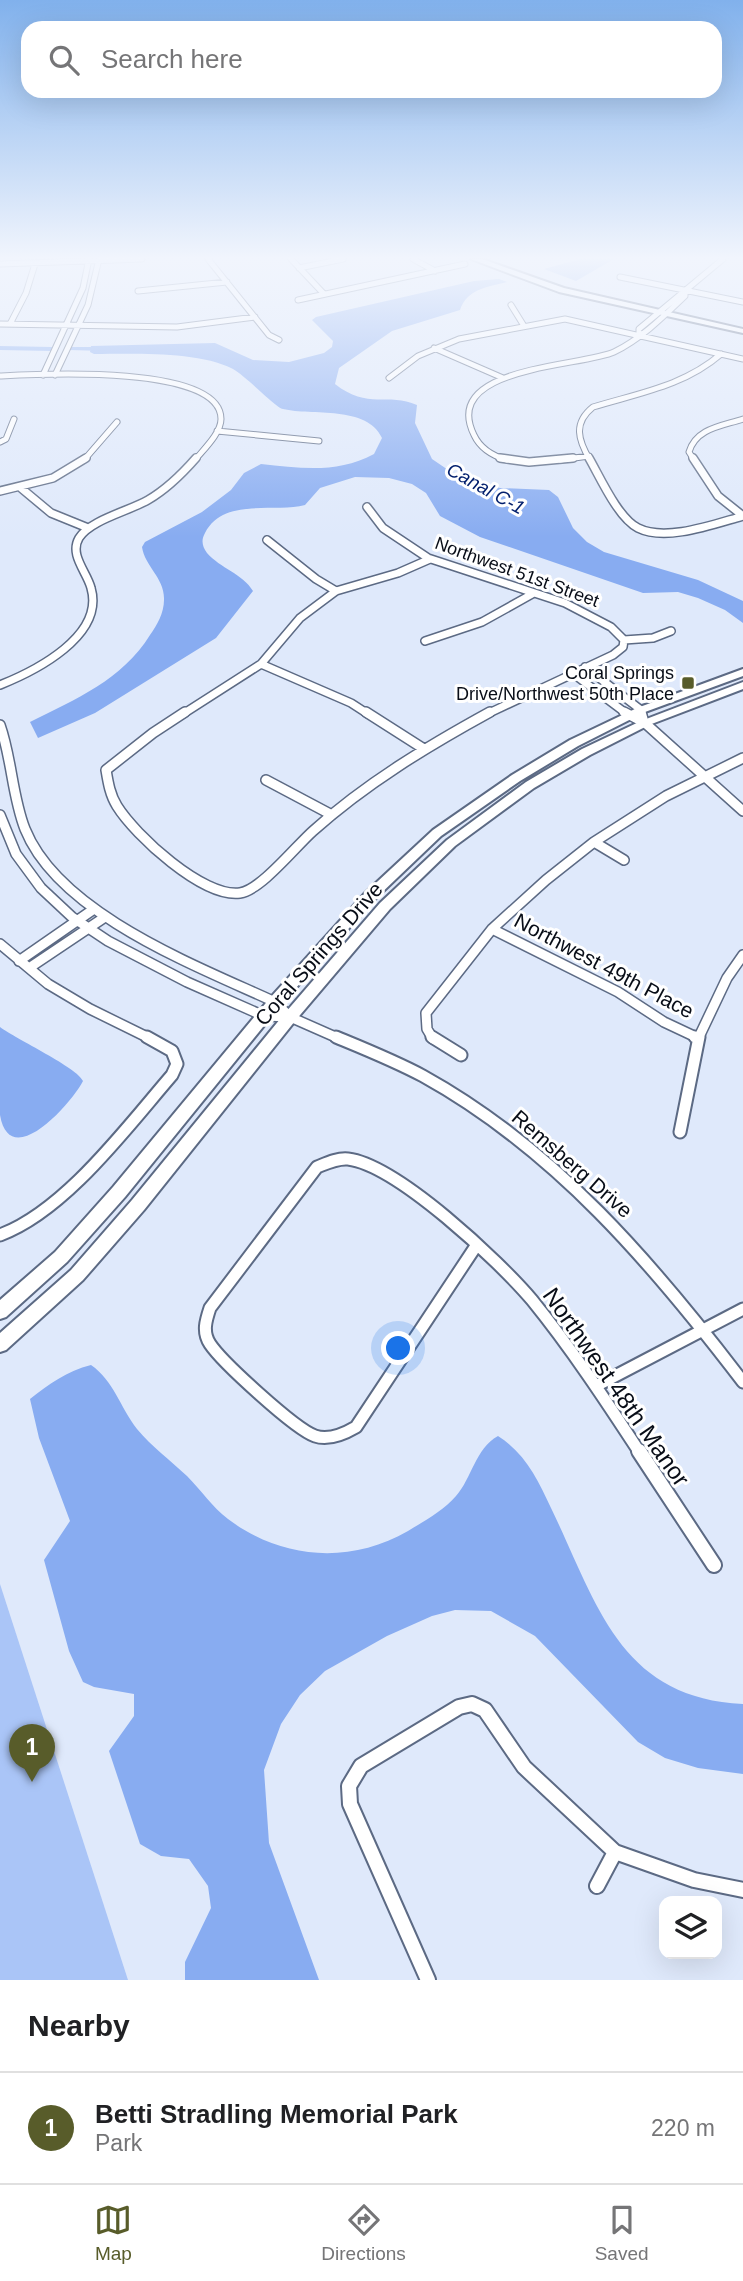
<!DOCTYPE html>
<html lang="en">
<head>
<meta charset="utf-8">
<style>
	:root { --surface:#fff; --page:#f2f2f2; --text:#202124; --muted:#757577; --line:#e0e0e0; --accent:#585c2a }
	body { margin:0; font-family:Arial,sans-serif; background:var(--page); color:var(--text) }
	.controls { position:absolute; right:21px; bottom:21px; display:grid; overflow:hidden; border-radius:14px; box-shadow:0 7px 28px #0002 }
	.controls button { width:63px; height:63px; display:grid; place-items:center; padding:0; border:0; border-bottom:2px solid var(--line); background:var(--surface); color:var(--text); font:35px sans-serif }
	.you { position:absolute; left:399px; top:1349px; width:24px; height:24px; margin:-18px; border:5px solid #fff; border-radius:50%; background:#1a73e8; box-shadow:0 0 0 10px #1a73e833 }
	.badge { display:grid; place-items:center; width:46px; height:46px; border-radius:50%; background:var(--accent); color:#fff; font-size:23px; font-weight:700 }
	.pin { position:absolute; translate:-50% -58px; filter:drop-shadow(0 2px 4px #0008) }
	.pin::after { content:''; position:absolute; top:37px; width:24px; height:21px; background:inherit; clip-path:polygon(0 0,100% 0,50% 100%) }
	.list { margin:0; padding:0; list-style:none }
	h2 { display:flex; justify-content:space-between; align-items:center; height:91px; margin:0; padding:0 28px; font-size:30px }
	h2 small { font-size:23px; font-weight:400; color:var(--muted) }
	.list li { display:grid; grid-template-columns:46px 1fr auto; gap:21px; align-items:center; box-sizing:border-box; height:112px; padding:0 28px; border-top:2px solid var(--line) }
	.list b { display:block; font-size:26px; white-space:nowrap }
	.list p { margin:0; font-size:23px; white-space:nowrap; color:var(--muted) }
	.list em { font-size:23px; font-style:normal; color:var(--muted) }
	.icon { flex:none; width:38px; height:38px; fill:none; stroke:currentColor; stroke-width:2; stroke-linecap:round; stroke-linejoin:round }
	.map { position:relative; flex:none; width:743px; height:1980px; overflow:hidden }
	.search { position:absolute; background:var(--surface); box-shadow:0 7px 28px #0002; left:21px; right:21px; top:21px; height:77px; display:flex; align-items:center; gap:18px; box-sizing:border-box; padding:0 24px; border-radius:21px; color:var(--muted); font-size:26px }
	.sheet { height:203px; background:var(--surface) }
	nav { display:flex; justify-content:space-around; align-items:center; box-sizing:border-box; height:98px; border-top:2px solid var(--line); background:var(--surface); font-size:19px; color:var(--muted) }
	nav a { display:grid; justify-items:center; gap:4px }
	nav .on { color:var(--accent) }
	.map>svg:first-child { display:block }
	.green { fill:#aac5f7 }
	.water { fill:#88acf1 }
	.lines { fill:none; stroke-linecap:round; stroke-linejoin:round }
	.canal { fill:#88acf1; fill-rule:evenodd }
	.street-far4-casing { stroke:#5c6a84; stroke-width:7 }
	.street-far3-casing { stroke:#5c6a84; stroke-width:10 }
	.street-far2-casing { stroke:#5c6a84; stroke-width:12 }
	.street-far1-casing { stroke:#5c6a84; stroke-width:15 }
	.street-casing { stroke:#5c6a84; stroke-width:18 }
	.secondary-casing { stroke:#5c6a84; stroke-width:4 }
	.street-far4 { stroke:#fff; stroke-width:5 }
	.street-far3 { stroke:#fff; stroke-width:7 }
	.street-far2 { stroke:#fff; stroke-width:9 }
	.street-far1 { stroke:#fff; stroke-width:11 }
	.street { stroke:#fff; stroke-width:14 }
	.secondary { fill:#fff; fill-rule:evenodd }
	.poi-dot { fill:#585c2a; stroke:#fff; stroke-width:2.5 }
	.labels { text-anchor:middle; stroke-width:6; stroke-linejoin:round; paint-order:stroke }
	.far-street-label { font-size:18px; fill:#080d17; stroke:#fff }
	.far-poi-label { font-size:18px; fill:#080d17; stroke:#fff; text-anchor:end }
	.far-water-label { font-size:19px; font-style:italic; fill:#011e6c; stroke:#fff }
	.street-label { font-size:21px; fill:#080d17; stroke:#fff }
	.near-street-label { font-size:24px; fill:#080d17; stroke:#fff }
</style>
</head>
<body>
<div class="map">
<svg width="743" height="1980" viewBox="0 0 743 1980">
	<rect width="100%" height="100%" fill="#dfe9fb"/>
	<!-- green -->
	<path class="green" d="M0,1584L128,1980H0Z"/>
	<!-- water -->
	<path class="water" d="M580,259H614L576,281L544,269Z
		M499,279L507,282C487,287 467,289 460,310L392,331L339,368L335,384C368,410 388,392 417,405L415,423L432,459L457,476L500,488L549,490L558,497L573,528L587,542L604,552L698,580L743,601V623L725,610L698,598L678,592L643,593L480,537L440,516L426,493L412,484L389,478L355,477L320,488L305,505C274,513 223,497 205,533C201,540 202,546 207,553C220,568 243,574 253,591L216,638L95,713L38,738L30,722C76,699 122,680 150,635C157,625 164,613 164,600C165,578 145,567 142,547L145,542L202,512L231,490L244,473L261,464C301,468 337,474 374,454L382,438C367,405 312,416 283,409C275,407 247,377 233,369C198,351 134,354 94,354L90,352L91,346L215,343L253,360L289,362L324,353L332,347L333,341L312,320L316,317L474,281Z
		M0,1027C16,1039 78,1068 83,1081C72,1103 10,1173 0,1115C0,1087 0,1055 0,1027Z
		M91,1365C114,1381 120,1407 137,1429C152,1447 170,1460 187,1476C201,1490 212,1507 228,1519C281,1559 349,1565 408,1531C423,1522 444,1510 456,1496C472,1478 475,1449 498,1436C525,1453 538,1480 551,1508C597,1603 619,1698 743,1704V1774L698,1768L665,1758L638,1742L535,1636L491,1611L455,1610L432,1616L387,1636L325,1671L300,1695L281,1724L264,1770L269,1843L319,1980H185V1962L211,1908L208,1886L189,1859L161,1856L140,1844L109,1751L134,1716V1694L94,1687L83,1682L69,1651L44,1560L70,1521L39,1438L30,1399C49,1384 67,1371 91,1365Z"/>
	<g class="lines">
		<!-- canal -->
		<path class="canal" d="M0,346L52,347L55,349L52,351L0,350Z
			M71,347H106L109,349L106,351L69,350L68,349Z"/>
		<defs>
			<path id="street-far4" d="M208,259L269,335L279,340
				M291,259L324,294
				M413,259L435,271
				M0,264L142,259
				M299,268L343,259
				M620,277L743,302
				M138,291L227,282
				M298,300L465,264
				M511,305L524,326
				M0,324L177,327L255,317
				M10,324L26,293L35,264
				M639,335V329L723,259
				M434,348L503,378
				M43,375L83,288L89,259
				M55,375L88,305L99,259
				M0,376C39,374 221,364 221,419C221,433 204,449 195,460
				M389,378L418,356L459,339L565,319L743,359
				M217,431L319,441
				M0,442L6,439L14,419
				M84,460L117,422
				M507,460C493,456 480,448 474,435C440,366 581,367 614,352C641,339 663,317 685,296V291
				M560,460L589,456
				M590,460C578,440 573,423 593,407C639,393 684,386 721,354
				M694,460L689,452C696,428 722,426 743,419"/>
			<path id="street-far3" d="M500,458L529,462L573,458
				M589,458C600,477 618,518 638,528C666,542 714,524 743,516
				M693,458L718,496L743,516
				M21,488L51,513L88,528
				M0,491L53,478L86,458
				M367,507L383,528L428,558L565,603L611,627L624,640
				M267,540L316,579L336,591
				M624,640L653,638L671,631
				M425,641L482,622L534,593
				M261,664L351,703L368,714
				M585,667L641,710L642,714
				M571,672L627,714
				M0,685C35,671 105,636 91,588C87,572 69,555 79,538C90,520 129,511 148,500C167,489 182,474 196,458
				M183,714L261,664L300,618L336,591L398,573L430,559
				M487,714L613,655L623,647L624,640"/>
			<path id="street-far2" d="M185,712L153,733L106,770C108,782 110,795 117,806C135,835 203,898 240,893C261,890 296,846 313,831C365,784 428,746 490,712
				M366,712L424,749
				M624,712L645,723L743,811
				M641,712L643,719
				M0,725C12,759 12,796 25,829C59,914 197,966 275,1002L290,1017L340,1039
				M266,780L332,815
				M0,815L16,854L41,888L72,917L108,941L187,982L264,1016L290,1017
				M594,842L666,796L743,758
				M492,929L618,992L664,1022L698,1038
				M0,944L48,984L90,1009L151,1039
				M19,961L94,909
				M29,968L105,917
				M433,1039L427,1029L426,1013L492,929L546,880L594,842L624,860
				M698,1039L727,978L743,955"/>
			<path id="street-far1" d="M336,1037C365,1049 395,1061 423,1076C555,1149 653,1264 743,1382
				M432,1037L461,1055
				M695,1037L698,1038
				M680,1132L699,1037
				M0,1235C65,1211 127,1127 172,1075L177,1064L172,1051L147,1037
				M476,1246L356,1427C344,1434 329,1441 315,1436C295,1429 222,1362 210,1344C202,1332 206,1320 210,1308L317,1167C327,1163 337,1158 348,1159C397,1165 499,1261 532,1300C571,1348 606,1401 640,1453
				M596,1386L743,1309"/>
			<path id="street" d="M639,1451L714,1565
				M597,1886L615,1852
				M428,1980L350,1804L349,1786L361,1766L459,1707L472,1704L485,1710L524,1767L615,1852L694,1880L743,1890"/>
			<path id="secondary" d="M471,259H482L564,288L743,329V333L559,292Z
				M743,669V676L645,712L578,746L520,781L441,836L374,900L280,1006L125,1197L67,1262L6,1317L0,1319V1300L55,1252L113,1187L270,998L364,894L433,830L512,775L570,740L637,708Z
				M743,682V689L649,725L590,755L534,788L455,846L390,909L295,1021L144,1210L83,1280L6,1350L0,1352V1333L71,1270L132,1200L285,1013L380,903L447,840L526,782L582,749L641,721Z"/>
		</defs>
		<!-- street-far4 casing -->
		<use href="#street-far4" class="street-far4-casing"/>
		<!-- street-far3 casing -->
		<use href="#street-far3" class="street-far3-casing"/>
		<!-- street-far2 casing -->
		<use href="#street-far2" class="street-far2-casing"/>
		<!-- street-far1 casing -->
		<use href="#street-far1" class="street-far1-casing"/>
		<!-- street casing -->
		<use href="#street" class="street-casing"/>
		<!-- secondary casing -->
		<use href="#secondary" class="secondary-casing"/>
		<!-- street-far4 -->
		<use href="#street-far4" class="street-far4"/>
		<!-- street-far3 -->
		<use href="#street-far3" class="street-far3"/>
		<!-- street-far2 -->
		<use href="#street-far2" class="street-far2"/>
		<!-- street-far1 -->
		<use href="#street-far1" class="street-far1"/>
		<!-- street -->
		<use href="#street" class="street"/>
		<!-- secondary -->
		<use href="#secondary" class="secondary"/>
	</g>
	<!-- sky -->
	<linearGradient id="sky" x2="0" y2="1"><stop stop-color="#81b1ec"/><stop offset="0.48" stop-color="#f1f5fd"/><stop offset="1" stop-color="#f1f5fd" stop-opacity="0"/></linearGradient>
	<rect width="743" height="537" fill="url(#sky)"/>
	<!-- markers -->
	<rect class="poi-dot" x="681" y="676" width="14" height="14" rx="3.5"/>
	<g class="labels">
		<!-- far-street labels -->
		<g class="far-street-label">
			<text transform="translate(517 572) rotate(20)" y="6">Northwest 51st Street</text>
		</g>
		<!-- far-poi labels -->
		<g class="far-poi-label">
			<text x="674" y="679">Coral Springs<tspan x="674" dy="21">Drive/Northwest 50th Place</tspan></text>
		</g>
		<!-- far-water labels -->
		<g class="far-water-label">
			<text transform="translate(486 488) rotate(29)" y="7">Canal C-1</text>
		</g>
		<!-- street labels -->
		<g class="street-label">
			<text transform="translate(319 954) rotate(-49)" y="7">Coral Springs Drive</text>
			<text transform="translate(604 966) rotate(28)" y="7">Northwest 49th Place</text>
			<text transform="translate(572 1164) rotate(41)" y="7">Remsberg Drive</text>
		</g>
		<!-- near-street labels -->
		<g class="near-street-label">
			<text transform="translate(616 1387) rotate(55)" y="8">Northwest 48th Manor</text>
		</g>
	</g>
</svg>
<div class="controls">
<button><svg class="icon" aria-label="layers" viewBox="0 0 24 24"><path d="M12 4l9 5-9 5-9-5zM3 14l9 5 9-5"/></svg></button>
</div>
<div class="you"></div>
<div class="pin badge" style="left:32px;top:1782px">1</div>
<div class="search"><svg class="icon" aria-label="search" viewBox="0 0 24 24"><circle cx="10" cy="10" r="6"/><path d="M15 15l6 6"/></svg>Search here</div>
</div>
<section class="sheet">
<h2>Nearby<small></small></h2>
<ul class="list">
<li><span class="badge">1</span><div><b>Betti Stradling Memorial Park</b><p>Park</p></div><em>220 m</em></li>
</ul>
</section>
<nav>
<a class="on"><svg class="icon" aria-label="map" viewBox="0 0 24 24"><path d="M3 6l6-2 6 2 6-2v14l-6 2-6-2-6 2zM9 4v14M15 6v14"/></svg>Map</a>
<a><svg class="icon" aria-label="directions" viewBox="0 0 24 24"><path d="M12 3l9 9-9 9-9-9zM9 14v-3h6M13 9l2 2-2 2"/></svg>Directions</a>
<a><svg class="icon" aria-label="saved" viewBox="0 0 24 24"><path d="M7 4h10v16l-5-4-5 4z"/></svg>Saved</a>
</nav>
</body>
</html>
